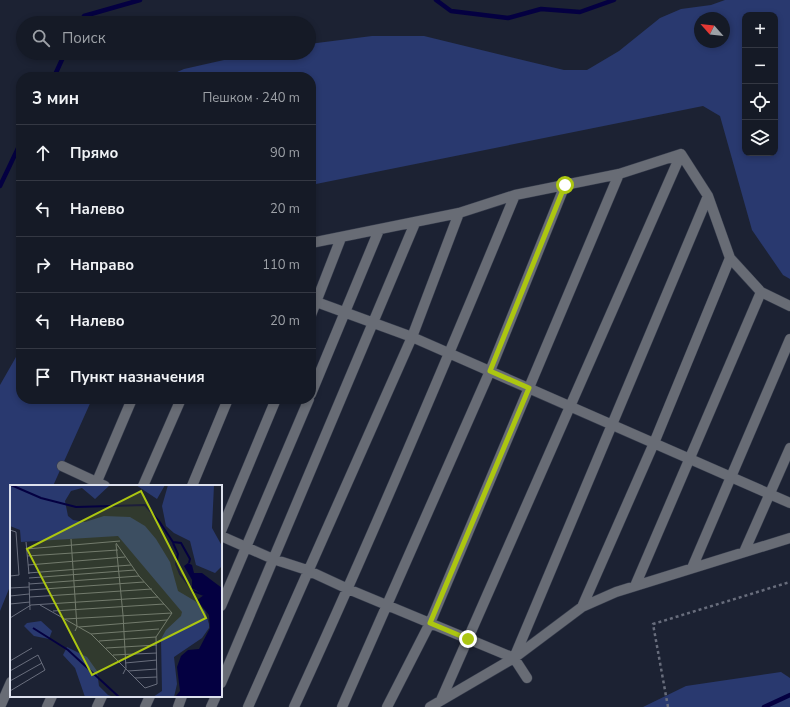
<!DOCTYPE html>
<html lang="ru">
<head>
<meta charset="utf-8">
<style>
	:root { --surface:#151a26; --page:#1e232e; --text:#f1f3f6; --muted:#9da1a7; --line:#343843 }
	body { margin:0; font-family:"Nunito Sans",sans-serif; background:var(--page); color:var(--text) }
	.controls { position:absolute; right:12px; top:12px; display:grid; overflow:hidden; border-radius:8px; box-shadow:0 2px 6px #0003 }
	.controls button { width:36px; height:36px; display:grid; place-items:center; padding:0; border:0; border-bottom:1px solid var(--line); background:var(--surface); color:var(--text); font:20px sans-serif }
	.compass { position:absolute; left:694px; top:12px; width:36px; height:36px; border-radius:50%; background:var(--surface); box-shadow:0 2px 6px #0003; rotate:297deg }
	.stop { position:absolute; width:12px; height:12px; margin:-9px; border:3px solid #acc611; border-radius:50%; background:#fff }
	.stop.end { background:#acc611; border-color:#fff; box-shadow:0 1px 4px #0008 }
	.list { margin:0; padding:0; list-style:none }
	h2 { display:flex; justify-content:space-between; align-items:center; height:52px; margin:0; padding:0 16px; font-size:17px }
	h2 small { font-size:13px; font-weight:400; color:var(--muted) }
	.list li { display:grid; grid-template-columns:26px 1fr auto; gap:12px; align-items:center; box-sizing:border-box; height:56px; padding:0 16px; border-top:1px solid var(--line) }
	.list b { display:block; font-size:15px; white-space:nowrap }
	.list em { font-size:13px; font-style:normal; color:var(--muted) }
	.icon { flex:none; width:22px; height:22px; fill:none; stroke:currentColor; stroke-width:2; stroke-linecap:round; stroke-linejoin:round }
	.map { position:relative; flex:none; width:790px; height:707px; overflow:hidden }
	.search { position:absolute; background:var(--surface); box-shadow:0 2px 6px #0003; left:16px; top:16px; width:300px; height:44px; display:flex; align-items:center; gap:10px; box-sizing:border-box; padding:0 14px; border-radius:22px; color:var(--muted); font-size:15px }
	.panel { position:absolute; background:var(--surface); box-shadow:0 2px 6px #0003; left:16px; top:72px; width:300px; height:332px; border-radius:16px }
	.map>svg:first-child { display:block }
	.green { fill:#29396f; fill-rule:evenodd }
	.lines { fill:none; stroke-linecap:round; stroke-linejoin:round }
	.stream { stroke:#040041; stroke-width:4.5 }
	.minor-casing { stroke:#373d4d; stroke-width:11 }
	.path { stroke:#686d7c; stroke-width:2.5; stroke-dasharray:3 3; stroke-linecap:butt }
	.minor { stroke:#686c75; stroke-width:10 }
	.route { stroke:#acc611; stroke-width:5 }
	.inset-river { fill:none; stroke:#040041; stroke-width:2 }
	.inset-road { fill:none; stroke:#696e7d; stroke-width:1 }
	.view { fill:#acc611; fill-opacity:0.15; stroke:#acc611; stroke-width:2 }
	.inset-edge { fill:none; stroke:#dde1ed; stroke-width:2 }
</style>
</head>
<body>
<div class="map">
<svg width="790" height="707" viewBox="0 0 790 707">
	<rect width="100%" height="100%" fill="#1c2233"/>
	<!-- green -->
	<path class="green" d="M725,0H790V279L783,275L752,230L720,116L703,106L311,185V77H166L184,69L255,53H309V44L372,36H424L564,70H587L619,51L660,18L681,9L711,5ZM745,15H775V153H745ZM700,18H724V42H700Z
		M21,324V399H92L53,486H11V584L0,611V385L16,357Z
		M781,672L790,678V707H643L686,686Z"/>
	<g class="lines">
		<!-- stream -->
		<path class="stream" d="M436,0L451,11L508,18L541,9L580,12L614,0
			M80,23L84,16L140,0
			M54,77L65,53
			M0,186L21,142
			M764,707L790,695"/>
		<defs>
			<path id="minor" d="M311,243L459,213L515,195L619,174L681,154L708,196L730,258L761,292L790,306
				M311,300L412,337L790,503
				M311,315L341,238
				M311,394L379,230
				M62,466L105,486
				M95,486L132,399
				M143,486L181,399
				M192,486L228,399
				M221,531L276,399
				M221,536L273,559L307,570L348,589L514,658L527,678
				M744,552L790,448
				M692,568L790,339
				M635,586L761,292
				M221,606L309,399
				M582,607L654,443L730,258
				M514,658L708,196
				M221,683L415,223
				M441,700L681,154
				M0,707L11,682
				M47,707L52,696
				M97,707L102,696
				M145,707L150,696
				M178,707L182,696
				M211,707L216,696
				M248,707L412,337L459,213
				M294,707C372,538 444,367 515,195
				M342,707L490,371L565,185
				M387,707L430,623L619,174
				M430,707L514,658L582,607L616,592L790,538"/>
		</defs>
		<!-- minor casing -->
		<use href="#minor" class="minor-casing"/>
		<!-- path -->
		<path class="path" d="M668,707L653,624L790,582"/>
		<!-- minor -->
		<use href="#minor" class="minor"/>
	</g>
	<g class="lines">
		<!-- route -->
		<path class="route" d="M468,639L430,623L529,388L490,371L565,185"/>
	</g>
	<!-- overview -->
	<g transform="translate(10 485)">
		<rect width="212" height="212" fill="#1c2233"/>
		<path d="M0,0H100L85,14L72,3L61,6L55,16L58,31L63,35L75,37L94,31L120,32L135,41L146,54L160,77L168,106L185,116L195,126L199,139V143L192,153L164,172L167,199L164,212H143L152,206L151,154L156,145L171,131L172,127L108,51L11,57L10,45L0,41ZM126,0H155L147,14ZM158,0H204L202,43L212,61V81L205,88L186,80L180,56L164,48L156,41L152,21ZM31,136L42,146L39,154L24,151L14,141L17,138ZM57,162L77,172L87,186L89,201L98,210L104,212H75L65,183L53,170Z" fill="#29396f"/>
		<path d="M178,78L182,80L184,88H192L212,103V212H165L170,206L167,182L171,171L178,165L189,164L200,143L199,130L187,115L194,110L182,103V95L174,81Z" fill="#040041"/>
		<path class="inset-river" d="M1,0L31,13L66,22L135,20L149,36L163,57L171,58L180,74L179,78M163,58L168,69L166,79L170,89L183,106L194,110M23,143L58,165L109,212"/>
		<path class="inset-road" d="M0,45L6,47L9,90L0,91M61,54L67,142L65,146M16,57L19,89M106,59L113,130L116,183L113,189M16,64L110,56M17,71L108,65M18,80L115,72M18,88L121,80M19,93L125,85M19,97L20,125M19,99L129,91M0,103L19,102M19,105L134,97M0,111L19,109M20,112L142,104M0,119L20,117M30,120L81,149L135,203L147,199L146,152L162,128L129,91L106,58M43,126L154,119M0,133L21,120L148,112M55,134L162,128M69,142L157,135M81,149L149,144M89,156L146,152M96,163L147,160M103,170L147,168M0,176L22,163M115,178L147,175M0,186L28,170L35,185L0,206M118,186L147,184M125,193L147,192M0,196L32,178"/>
		<path class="view" d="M131,6L196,133L82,190L17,64Z"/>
		<rect width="212" height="212" class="inset-edge"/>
	</g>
</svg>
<div class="controls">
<button>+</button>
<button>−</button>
<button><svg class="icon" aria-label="locate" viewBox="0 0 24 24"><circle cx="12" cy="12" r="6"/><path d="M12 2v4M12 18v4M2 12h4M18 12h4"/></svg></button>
<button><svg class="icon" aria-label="layers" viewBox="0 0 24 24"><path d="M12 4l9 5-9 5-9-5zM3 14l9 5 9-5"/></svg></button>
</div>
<svg class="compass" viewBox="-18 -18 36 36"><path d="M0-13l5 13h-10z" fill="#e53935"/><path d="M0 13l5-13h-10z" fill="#9da1a7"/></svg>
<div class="stop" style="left:565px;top:185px"></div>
<div class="stop end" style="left:468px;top:639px"></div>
<div class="search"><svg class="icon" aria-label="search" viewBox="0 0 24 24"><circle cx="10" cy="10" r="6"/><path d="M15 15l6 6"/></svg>Поиск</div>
<section class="panel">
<h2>3 мин<small>Пешком · 240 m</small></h2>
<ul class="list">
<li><svg class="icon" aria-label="ahead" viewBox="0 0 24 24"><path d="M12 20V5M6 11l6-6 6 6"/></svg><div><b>Прямо</b></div><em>90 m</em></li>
<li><svg class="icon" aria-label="left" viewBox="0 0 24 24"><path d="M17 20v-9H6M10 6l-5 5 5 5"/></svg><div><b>Налево</b></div><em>20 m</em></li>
<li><svg class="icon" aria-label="right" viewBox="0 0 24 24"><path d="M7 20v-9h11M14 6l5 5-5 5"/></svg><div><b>Направо</b></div><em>110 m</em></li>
<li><svg class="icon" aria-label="left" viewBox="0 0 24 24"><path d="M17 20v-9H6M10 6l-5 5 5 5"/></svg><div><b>Налево</b></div><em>20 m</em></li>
<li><svg class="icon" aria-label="arrive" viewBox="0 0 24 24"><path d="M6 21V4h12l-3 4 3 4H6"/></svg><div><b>Пункт назначения</b></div></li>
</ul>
</section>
</div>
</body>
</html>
